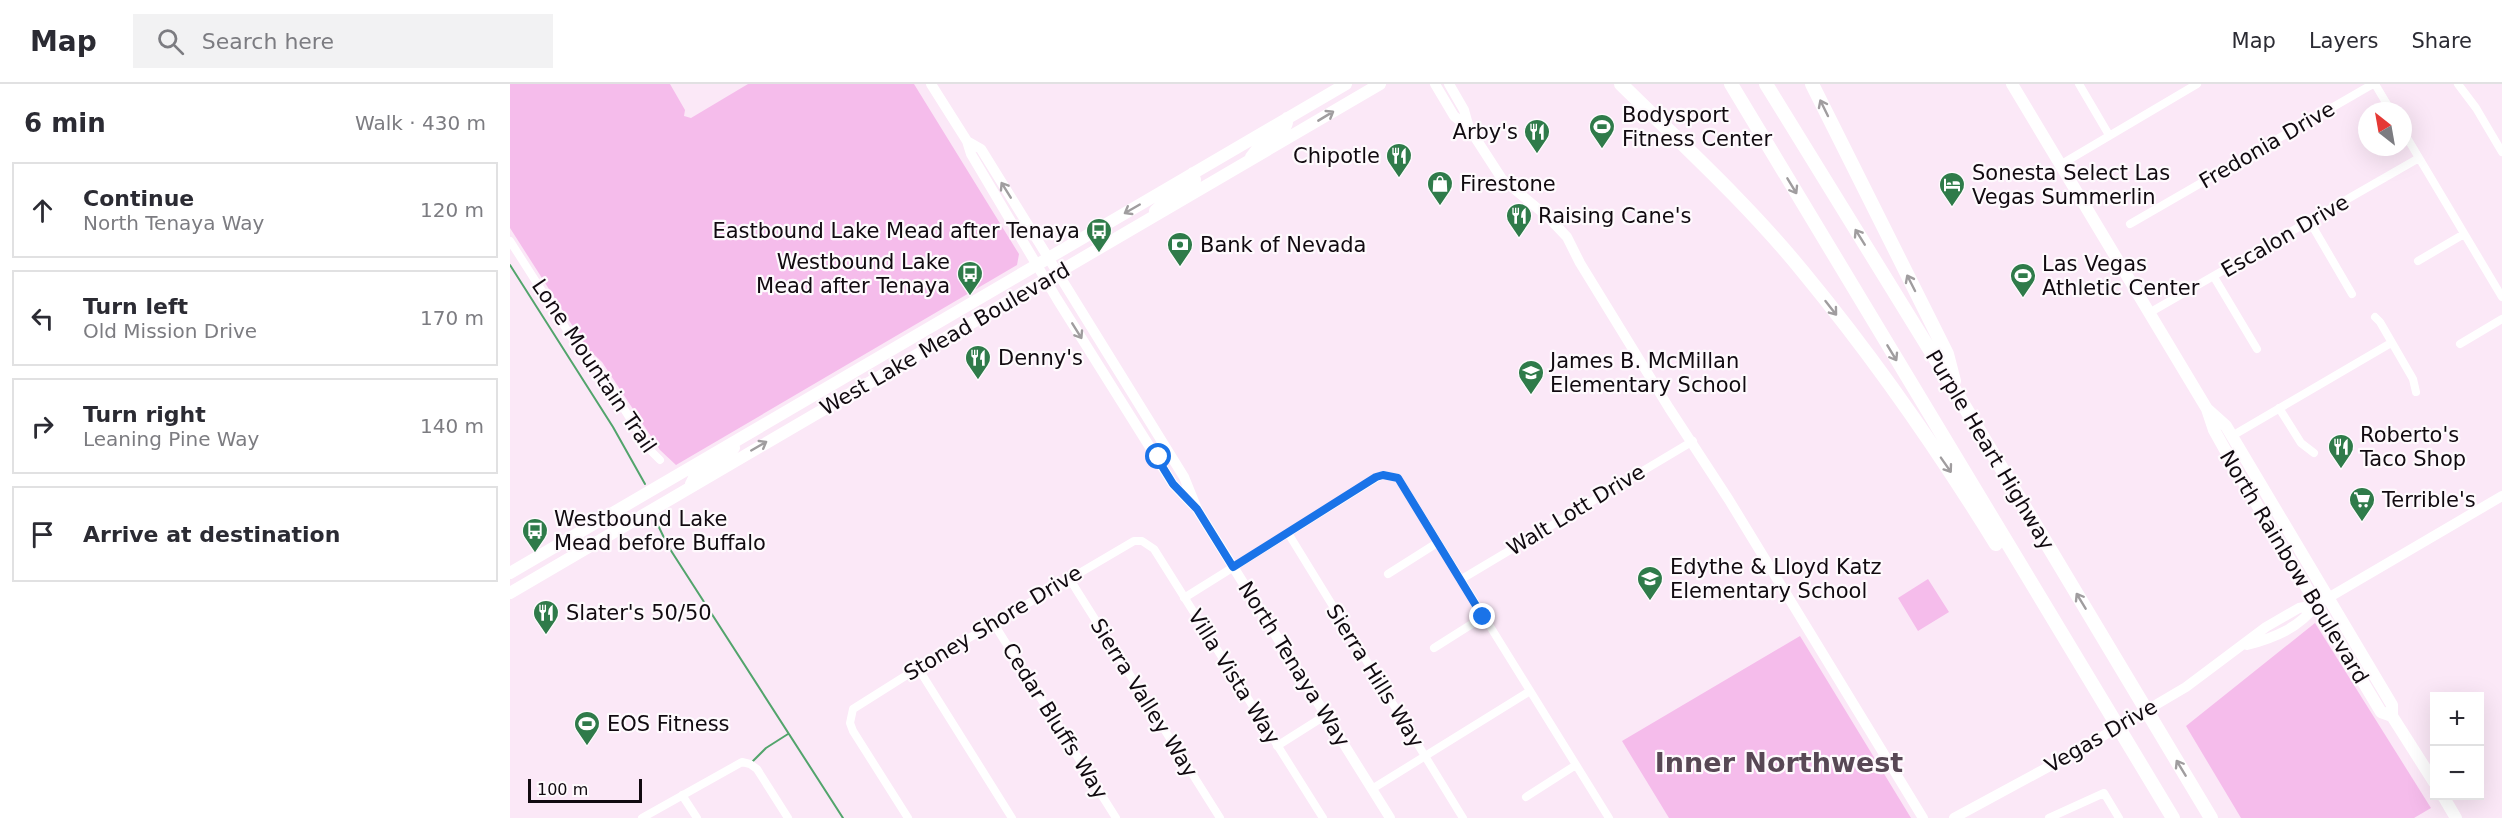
<!DOCTYPE html>
<html lang="en">
<head>
<meta charset="utf-8">
<style>
	:root { --surface:#fff; --page:#f2f2f3; --text:#2b2b33; --muted:#7c7c81; --line:#e1e1e2 }
	body { margin:0; font-family:"DejaVu Sans",sans-serif; background:var(--page); color:var(--text) }
	.controls { position:absolute; right:18px; bottom:18px; display:grid; overflow:hidden; border-radius:0px; box-shadow:0 6px 24px #0002 }
	.controls button { width:54px; height:54px; display:grid; place-items:center; padding:0; border:0; border-bottom:2px solid var(--line); background:var(--surface); color:var(--text); font:30px sans-serif }
	.compass { position:absolute; left:1848px; top:18px; width:54px; height:54px; border-radius:50%; background:var(--surface); box-shadow:0 6px 24px #0002; rotate:329deg }
	.scale { position:absolute; left:18px; bottom:15px; width:114px; box-sizing:border-box; padding-left:6px; border:3px solid #110a10; border-top:0; font-size:16px; line-height:21px; white-space:nowrap; color:#110a10; -webkit-text-stroke:4px #fefafd; paint-order:stroke }
	.stop { position:absolute; width:18px; height:18px; margin:-14px; border:4px solid #1a73e8; border-radius:50%; background:#fff }
	.stop.end { background:#1a73e8; border-color:#fff; box-shadow:0 2px 6px #0008 }
	.list { margin:0; padding:0; list-style:none }
	h2 { display:flex; justify-content:space-between; align-items:center; height:78px; margin:0; padding:0 24px; font-size:26px }
	h2 small { font-size:20px; font-weight:400; color:var(--muted) }
	.list li { display:grid; grid-template-columns:39px 1fr auto; gap:18px; align-items:center; box-sizing:border-box; height:96px; margin:0 12px 12px; padding:0 12px; border:2px solid var(--line); border-radius:0px }
	.list b { display:block; font-size:22px; white-space:nowrap }
	.list p { margin:0; font-size:20px; white-space:nowrap; color:var(--muted) }
	.list em { font-size:20px; font-style:normal; color:var(--muted) }
	.icon { flex:none; width:33px; height:33px; fill:none; stroke:currentColor; stroke-width:2; stroke-linecap:round; stroke-linejoin:round }
	.map { position:relative; flex:none; width:1992px; height:734px; overflow:hidden }
	header { display:flex; align-items:center; gap:36px; box-sizing:border-box; height:84px; padding:0 30px; background:var(--surface); border-bottom:2px solid var(--line) }
	header strong { font-size:28px }
	nav { display:flex; gap:33px; margin-inline-start:auto; font-size:21px }
	.search { width:420px; height:54px; background:var(--page); display:flex; align-items:center; gap:15px; box-sizing:border-box; padding:0 21px; border-radius:0px; color:var(--muted); font-size:22px }
	main { display:flex }
	aside { flex:1; background:var(--surface) }
	.map>svg:first-child { display:block }
	.green { fill:#f5bceb }
	.lines { fill:none; stroke-linecap:round; stroke-linejoin:round }
	.stream { stroke:#52a46c; stroke-width:2 }
	.street { stroke:#fff; stroke-width:8 }
	.secondary { stroke:#fff; stroke-width:10 }
	.primary { stroke:#fff; stroke-width:12 }
	.highway { stroke:#fff; stroke-width:14 }
	.oneway { stroke:#a09d9f }
	.route { stroke:#1a73e8; stroke-width:8 }
	.labels { text-anchor:middle; stroke-width:4.5; stroke-linejoin:round; paint-order:stroke }
	.poi-label { font-size:21px; fill:#110a10; stroke:#fefafd; text-anchor:start }
	.street-label { font-size:21px; fill:#110a10; stroke:#fefafd }
	.district-label { font-size:27px; font-weight:bold; fill:#584855; stroke:#fefafd }
</style>
</head>
<body>
<header>
<strong>Map</strong>
<div class="search"><svg class="icon" aria-label="search" viewBox="0 0 24 24"><circle cx="10" cy="10" r="6"/><path d="M15 15l6 6"/></svg>Search here</div>
<nav><a>Map</a><a>Layers</a><a>Share</a></nav>
</header>
<main>
<aside>
<h2>6 min<small>Walk · 430 m</small></h2>
<ul class="list">
<li><svg class="icon" aria-label="ahead" viewBox="0 0 24 24"><path d="M12 20V5M6 11l6-6 6 6"/></svg><div><b>Continue</b><p>North Tenaya Way</p></div><em>120 m</em></li>
<li><svg class="icon" aria-label="left" viewBox="0 0 24 24"><path d="M17 20v-9H6M10 6l-5 5 5 5"/></svg><div><b>Turn left</b><p>Old Mission Drive</p></div><em>170 m</em></li>
<li><svg class="icon" aria-label="right" viewBox="0 0 24 24"><path d="M7 20v-9h11M14 6l5 5-5 5"/></svg><div><b>Turn right</b><p>Leaning Pine Way</p></div><em>140 m</em></li>
<li><svg class="icon" aria-label="arrive" viewBox="0 0 24 24"><path d="M6 21V4h12l-3 4 3 4H6"/></svg><div><b>Arrive at destination</b></div></li>
</ul>
</aside>
<div class="map">
<svg width="1992" height="734" viewBox="0 0 1992 734">
	<rect width="100%" height="100%" fill="#fbe8f7"/>
	<!-- green -->
	<path class="green" d="M0,0H160L175,26L174,32L181,34L238,0H404L509,170L507,181L166,381L150,366L92,278L76,263L0,144Z
		M1418,495L1439,528L1408,547L1388,514Z
		M1805,539L1921,724L1904,734H1731L1676,642Z
		M1290,552L1401,734H1159L1112,657Z"/>
	<g class="lines">
		<!-- stream -->
		<path class="stream" d="M0,181L103,343L135,400
			M145,435L158,462L333,734
			M242,678L256,664L278,650"/>
		<!-- street -->
		<path class="street" d="M1569,0L1599,51
			M1865,0L1881,27
			M1948,0L1966,24L1992,68
			M1893,47L1992,213
			M1550,81L1687,0
			M1800,138L1842,210
			M1620,140L1863,0
			M0,157L69,265L87,283L141,367L150,376
			M1908,177L1954,150
			M1704,193L1747,265
			M1639,229L1909,74
			M1865,233L1870,238L1903,295L1906,308
			M1950,260L1992,235
			M1769,324L1791,359L1804,369
			M1722,352L1881,259
			M778,449L953,734
			M878,490L927,459
			M559,494L710,734
			M950,496L1183,357
			M674,514L866,394L873,391L888,394L1099,734
			M484,540L606,734
			M924,564L973,533
			M408,584L502,734
			M767,662L816,631
			M862,705L1020,607
			M172,711L187,734
			M1016,713L1066,681
			M132,734L232,678L240,680L247,685L278,734
			M398,734L343,647L340,639L343,625L408,584L624,457H632L644,465L813,734
			M1539,734L1594,709L1609,734"/>
		<!-- secondary -->
		<path class="secondary" d="M421,0L457,57L461,70L547,215L663,400L683,421
			M925,0L944,32L959,44
			M939,0L954,26L959,44L992,95L1038,133L1057,153L1070,179L1159,324L1219,416L1413,734
			M457,57L471,65L674,393L687,425L880,734
			M1737,561C1764,554 1789,544 1806,521
			M1444,734L1564,669L1676,603L1756,543L1789,524L1806,521L1992,412"/>
		<!-- primary -->
		<path class="primary" d="M1502,0L1697,325L1704,346L1728,389L1871,628L1882,632
			M741,73C745,68 749,62 754,58C763,51 779,48 777,34
			M645,127L658,115L683,99L685,96L683,89
			M1697,325L1716,342L1882,621V632L1924,698
			M181,400L186,390L224,364
			M0,489L836,0
			M0,509L870,0
			M1933,712L1946,734"/>
		<!-- highway -->
		<path class="highway" d="M1111,0C1173,61 1239,121 1294,189C1364,274 1428,366 1486,460
			M1221,0L1663,734
			M1256,0L1447,310L1701,734
			M1302,0L1437,270L1444,297"/>
	</g>
	<!-- one-way arrows -->
	<defs><path id="oneway-shaft" d="M-6 0H5M1.5-3L5.5 0L1.5 3" fill="none" stroke-width="1.6" stroke-linecap="round" stroke-linejoin="round" transform="scale(1.5)"/></defs>
	<g class="oneway">
		<use href="#oneway-shaft" transform="translate(1314 24) rotate(-116)"/>
		<use href="#oneway-shaft" transform="translate(816 32) rotate(-31)"/>
		<use href="#oneway-shaft" transform="translate(1282 102) rotate(59)"/>
		<use href="#oneway-shaft" transform="translate(496 106) rotate(-122)"/>
		<use href="#oneway-shaft" transform="translate(622 125) rotate(150)"/>
		<use href="#oneway-shaft" transform="translate(1350 153) rotate(-122)"/>
		<use href="#oneway-shaft" transform="translate(1401 199) rotate(-117)"/>
		<use href="#oneway-shaft" transform="translate(1321 224) rotate(52)"/>
		<use href="#oneway-shaft" transform="translate(567 247) rotate(58)"/>
		<use href="#oneway-shaft" transform="translate(1382 269) rotate(59)"/>
		<use href="#oneway-shaft" transform="translate(249 362) rotate(-30)"/>
		<use href="#oneway-shaft" transform="translate(1436 381) rotate(55)"/>
		<use href="#oneway-shaft" transform="translate(1571 517) rotate(-121)"/>
		<use href="#oneway-shaft" transform="translate(1671 684) rotate(-121)"/>
	</g>
	<g class="lines">
		<!-- route -->
		<path class="route" d="M649,373L647,374L663,400L687,425L723,483L866,393L873,391L888,394L973,533"/>
	</g>
	<!-- icons -->
	<defs>
		<symbol id="stadium-pin" viewBox="-11 -11 22 30"><path d="M0 17L-7.5 6A9.5 9.5 0 1 1 7.5 6Z" fill="#2f7b4a" stroke="#fefafd"/><path d="M0-5a6.5 5 0 1 0 0 10a6.5 5 0 1 0 0-10ZM-3.5-1.8h7v3.6h-7Z" fill="#fff"/></symbol>
		<symbol id="restaurant-pin" viewBox="-11 -11 22 30"><path d="M0 17L-7.5 6A9.5 9.5 0 1 1 7.5 6Z" fill="#2f7b4a" stroke="#fefafd"/><path d="M-5-6h1v4h1v-4h1v4h1v-4h1v5L-1.5 .5V6h-2V.5L-5-1ZM5-6V6H3V1.5H1.5Q1.5-4 5-6Z" fill="#fff"/></symbol>
		<symbol id="shop-pin" viewBox="-11 -11 22 30"><path d="M0 17L-7.5 6A9.5 9.5 0 1 1 7.5 6Z" fill="#2f7b4a" stroke="#fefafd"/><path d="M-5-2.5h2.3a2.7 3.5 0 0 1 5.4 0H5L5.5 6h-11ZM-1.5-2.5h3a1.5 2.3 0 0 0-3 0Z" fill="#fff"/></symbol>
		<symbol id="hotel-pin" viewBox="-11 -11 22 30"><path d="M0 17L-7.5 6A9.5 9.5 0 1 1 7.5 6Z" fill="#2f7b4a" stroke="#fefafd"/><path d="M-6-4.5h1.5V1H6V5H4.5V3h-9V5H-6ZM-4 0a1.8 1.8 0 1 1 3.6 0ZM.5 0V-2.5h3Q6-2.5 6 0Z" fill="#fff"/></symbol>
		<symbol id="bus-pin" viewBox="-11 -11 22 30"><path d="M0 17L-7.5 6A9.5 9.5 0 1 1 7.5 6Z" fill="#2f7b4a" stroke="#fefafd"/><path d="M-5-6H5V4H4V6H2V4H-2V6H-4V4H-5ZM-3.5-4V0h7V-4ZM-3.5 1.2v1.5H-2V1.2ZM2 1.2v1.5H3.5V1.2Z" fill="#fff"/></symbol>
		<symbol id="bank-pin" viewBox="-11 -11 22 30"><path d="M0 17L-7.5 6A9.5 9.5 0 1 1 7.5 6Z" fill="#2f7b4a" stroke="#fefafd"/><path d="M-6-4H6V4H-6ZM0-2.3a2.3 2.3 0 1 0 0 4.6a2.3 2.3 0 1 0 0-4.6Z" fill="#fff"/></symbol>
		<symbol id="school-pin" viewBox="-11 -11 22 30"><path d="M0 17L-7.5 6A9.5 9.5 0 1 1 7.5 6Z" fill="#2f7b4a" stroke="#fefafd"/><path d="M0-5L7-2L0 1L-7-2ZM-4 1L0 2.5L4 1V4Q0 6-4 4Z" fill="#fff"/></symbol>
		<symbol id="supermarket-pin" viewBox="-11 -11 22 30"><path d="M0 17L-7.5 6A9.5 9.5 0 1 1 7.5 6Z" fill="#2f7b4a" stroke="#fefafd"/><path d="M-6-5.5h2.5l.6 2H6L4.5 2H-2.5L-4.4-4H-6ZM-1.5 3.2a1.3 1.3 0 1 0 .1 0ZM3 3.2a1.3 1.3 0 1 0 .1 0Z" fill="#fff"/></symbol>
	</defs>
	<g fill-rule="evenodd">
		<use href="#stadium-pin" x="1077" y="28" width="30" height="40"/>
		<use href="#restaurant-pin" x="1012" y="33" width="30" height="40"/>
		<use href="#restaurant-pin" x="874" y="57" width="30" height="40"/>
		<use href="#shop-pin" x="915" y="85" width="30" height="40"/>
		<use href="#hotel-pin" x="1427" y="86" width="30" height="40"/>
		<use href="#restaurant-pin" x="994" y="117" width="30" height="40"/>
		<use href="#bus-pin" x="574" y="132" width="30" height="40"/>
		<use href="#bank-pin" x="655" y="146" width="30" height="40"/>
		<use href="#bus-pin" x="445" y="175" width="30" height="40"/>
		<use href="#stadium-pin" x="1498" y="177" width="30" height="40"/>
		<use href="#restaurant-pin" x="453" y="259" width="30" height="40"/>
		<use href="#school-pin" x="1006" y="274" width="30" height="40"/>
		<use href="#restaurant-pin" x="1816" y="348" width="30" height="40"/>
		<use href="#supermarket-pin" x="1837" y="401" width="30" height="40"/>
		<use href="#bus-pin" x="10" y="432" width="30" height="40"/>
		<use href="#school-pin" x="1125" y="480" width="30" height="40"/>
		<use href="#restaurant-pin" x="21" y="514" width="30" height="40"/>
		<use href="#stadium-pin" x="62" y="625" width="30" height="40"/>
	</g>
	<g class="labels">
		<!-- poi labels -->
		<g class="poi-label">
			<text x="1112" y="38">Bodysport<tspan x="1112" dy="24">Fitness Center</tspan></text>
			<text x="1008" y="55" text-anchor="end">Arby's</text>
			<text x="870" y="79" text-anchor="end">Chipotle</text>
			<text x="1462" y="96">Sonesta Select Las<tspan x="1462" dy="24">Vegas Summerlin</tspan></text>
			<text x="950" y="107">Firestone</text>
			<text x="1028" y="139">Raising Cane's</text>
			<text x="570" y="154" text-anchor="end">Eastbound Lake Mead after Tenaya</text>
			<text x="690" y="168">Bank of Nevada</text>
			<text x="440" y="185" text-anchor="end">Westbound Lake<tspan x="440" dy="24">Mead after Tenaya</tspan></text>
			<text x="1532" y="187">Las Vegas<tspan x="1532" dy="24">Athletic Center</tspan></text>
			<text x="488" y="281">Denny's</text>
			<text x="1040" y="284">James B. McMillan<tspan x="1040" dy="24">Elementary School</tspan></text>
			<text x="1850" y="358">Roberto's<tspan x="1850" dy="24">Taco Shop</tspan></text>
			<text x="1872" y="423">Terrible's</text>
			<text x="44" y="442">Westbound Lake<tspan x="44" dy="24">Mead before Buffalo</tspan></text>
			<text x="1160" y="490">Edythe &amp; Lloyd Katz<tspan x="1160" dy="24">Elementary School</tspan></text>
			<text x="56" y="536">Slater's 50/50</text>
			<text x="97" y="647">EOS Fitness</text>
		</g>
		<!-- street labels -->
		<g class="street-label">
			<text transform="translate(1757 61) rotate(-30)" y="7">Fredonia Drive</text>
			<text transform="translate(1775 152) rotate(-30)" y="7">Escalon Drive</text>
			<text transform="translate(435 255) rotate(-30)" y="7">West Lake Mead Boulevard</text>
			<text transform="translate(84 282) rotate(56)" y="7">Lone Mountain Trail</text>
			<text transform="translate(1480 366) rotate(59)" y="7">Purple Heart Highway</text>
			<text transform="translate(1066 426) rotate(-31)" y="7">Walt Lott Drive</text>
			<text transform="translate(1784 483) rotate(59)" y="7">North Rainbow Boulevard</text>
			<text transform="translate(483 539) rotate(-31)" y="7">Stoney Shore Drive</text>
			<text transform="translate(784 580) rotate(58)" y="7">North Tenaya Way</text>
			<text transform="translate(865 592) rotate(58)" y="7">Sierra Hills Way</text>
			<text transform="translate(724 593) rotate(58)" y="7">Villa Vista Way</text>
			<text transform="translate(634 614) rotate(58)" y="7">Sierra Valley Way</text>
			<text transform="translate(545 637) rotate(58)" y="7">Cedar Bluffs Way</text>
			<text transform="translate(1591 652) rotate(-30)" y="7">Vegas Drive</text>
		</g>
		<!-- district labels -->
		<g class="district-label">
			<text x="1269" y="688">Inner Northwest</text>
		</g>
	</g>
</svg>
<div class="controls">
<button>+</button>
<button>−</button>
</div>
<svg class="compass" viewBox="-18 -18 36 36"><path d="M0-13l5 13h-10z" fill="#e53935"/><path d="M0 13l5-13h-10z" fill="#7c7c81"/></svg>
<div class="scale">100 m</div>
<div class="stop" style="left:649px;top:373px"></div>
<div class="stop end" style="left:973px;top:533px"></div>
</div>
</main>
</body>
</html>
